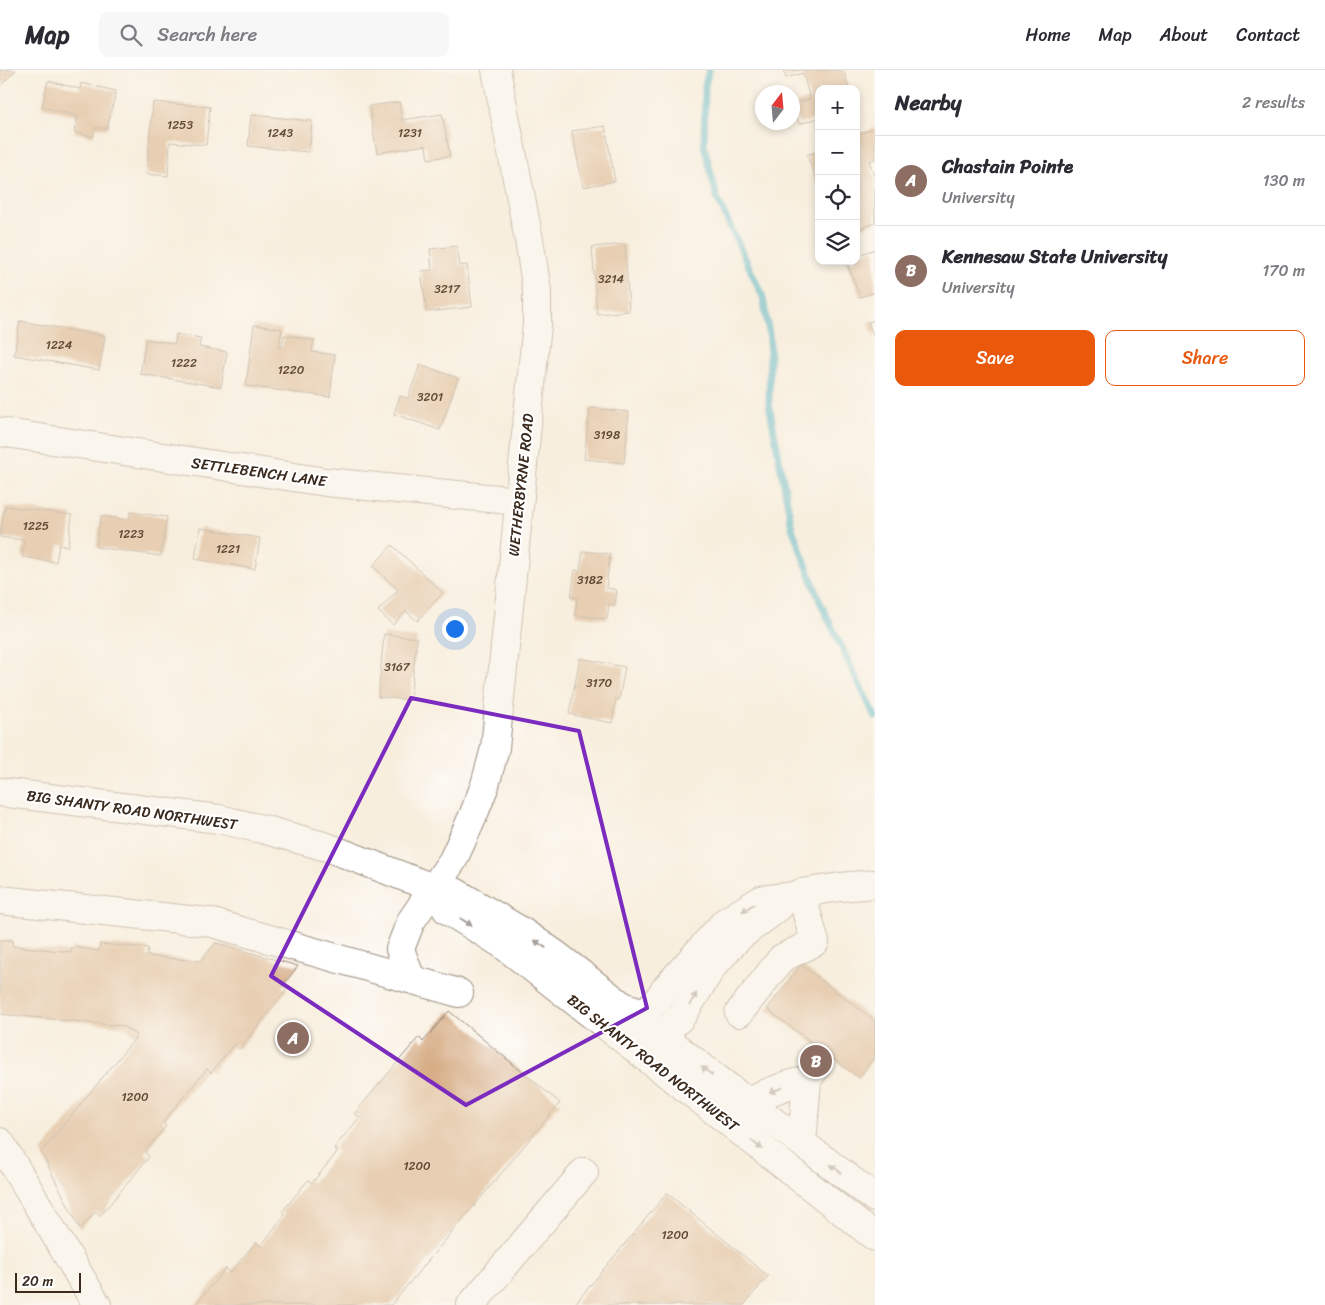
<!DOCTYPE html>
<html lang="en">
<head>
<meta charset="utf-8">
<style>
	:root { --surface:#fff; --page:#f7f7f7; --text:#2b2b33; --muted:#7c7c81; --line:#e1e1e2; --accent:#ea580c }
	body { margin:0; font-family:Sriracha,sans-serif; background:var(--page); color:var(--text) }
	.controls { position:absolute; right:15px; top:15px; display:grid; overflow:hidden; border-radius:10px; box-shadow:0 2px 8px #0003 }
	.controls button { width:45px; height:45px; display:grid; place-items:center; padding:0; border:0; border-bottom:1px solid var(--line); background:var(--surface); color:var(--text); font:25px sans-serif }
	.compass { position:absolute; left:755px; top:15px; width:45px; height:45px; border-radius:50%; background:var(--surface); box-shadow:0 2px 8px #0003; rotate:16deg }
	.scale { position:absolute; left:15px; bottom:12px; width:66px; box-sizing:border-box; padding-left:5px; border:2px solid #3b2a1e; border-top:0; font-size:14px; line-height:18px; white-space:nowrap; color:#3b2a1e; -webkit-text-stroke:4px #fff; paint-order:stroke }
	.you { position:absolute; left:454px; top:558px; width:18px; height:18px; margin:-12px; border:4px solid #fff; border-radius:50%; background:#1a73e8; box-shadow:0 0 0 8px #1a73e833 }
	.badge { display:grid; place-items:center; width:32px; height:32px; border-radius:50%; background:var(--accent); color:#fff; font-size:16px; font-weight:700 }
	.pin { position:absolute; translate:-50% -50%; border:2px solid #fff; box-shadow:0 1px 5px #0006 }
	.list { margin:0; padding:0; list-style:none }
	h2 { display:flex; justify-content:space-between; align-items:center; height:65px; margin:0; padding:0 20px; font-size:21px }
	h2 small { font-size:16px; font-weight:400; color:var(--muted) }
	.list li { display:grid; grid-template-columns:32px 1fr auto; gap:15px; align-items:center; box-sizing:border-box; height:90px; padding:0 20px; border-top:1px solid var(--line) }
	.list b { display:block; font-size:19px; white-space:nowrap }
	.list p { margin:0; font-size:16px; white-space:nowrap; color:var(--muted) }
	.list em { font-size:16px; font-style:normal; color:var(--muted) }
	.actions { display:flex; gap:10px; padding:15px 20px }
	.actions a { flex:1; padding:11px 0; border:1px solid var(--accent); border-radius:10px; text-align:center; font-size:18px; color:var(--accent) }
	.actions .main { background:var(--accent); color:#fff }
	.icon { flex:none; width:28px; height:28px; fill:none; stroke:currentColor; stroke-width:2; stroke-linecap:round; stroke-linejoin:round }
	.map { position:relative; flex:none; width:875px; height:1235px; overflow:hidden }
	header { display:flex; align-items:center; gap:30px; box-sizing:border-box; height:70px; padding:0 25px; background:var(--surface); border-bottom:1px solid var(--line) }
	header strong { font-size:24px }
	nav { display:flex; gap:28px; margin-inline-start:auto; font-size:18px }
	.search { width:350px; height:45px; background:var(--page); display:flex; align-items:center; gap:12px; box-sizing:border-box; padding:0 18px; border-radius:10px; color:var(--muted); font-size:19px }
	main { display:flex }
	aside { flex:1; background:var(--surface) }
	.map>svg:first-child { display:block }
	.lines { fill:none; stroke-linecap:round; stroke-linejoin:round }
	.stream { stroke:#45afc4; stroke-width:7 }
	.building { fill:#d4a97f }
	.minor-casing { stroke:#9a8c7e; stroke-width:30 }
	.minor { stroke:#fff; stroke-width:28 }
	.oneway { fill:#a79f9a }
	.marked { fill:none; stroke:#7b2cbf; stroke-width:4; stroke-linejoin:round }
	.labels { text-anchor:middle; stroke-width:4; stroke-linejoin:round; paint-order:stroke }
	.number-label { font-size:12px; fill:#614a36 }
	.street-label { font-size:15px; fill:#3b2a1e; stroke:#fff }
</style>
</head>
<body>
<header>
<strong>Map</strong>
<div class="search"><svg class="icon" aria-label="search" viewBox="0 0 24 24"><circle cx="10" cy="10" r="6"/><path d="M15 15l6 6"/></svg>Search here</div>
<nav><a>Home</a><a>Map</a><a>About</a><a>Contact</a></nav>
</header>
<main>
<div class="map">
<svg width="875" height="1235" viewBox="0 0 875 1235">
	<rect width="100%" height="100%" fill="#fff"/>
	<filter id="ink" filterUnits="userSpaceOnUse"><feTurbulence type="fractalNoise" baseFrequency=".02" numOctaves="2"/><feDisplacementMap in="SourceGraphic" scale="10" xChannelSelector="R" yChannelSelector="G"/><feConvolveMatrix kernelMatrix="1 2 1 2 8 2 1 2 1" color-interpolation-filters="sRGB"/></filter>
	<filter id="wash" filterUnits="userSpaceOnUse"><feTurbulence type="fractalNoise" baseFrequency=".0096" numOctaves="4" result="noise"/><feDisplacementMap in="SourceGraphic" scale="20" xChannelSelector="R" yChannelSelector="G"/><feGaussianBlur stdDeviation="1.12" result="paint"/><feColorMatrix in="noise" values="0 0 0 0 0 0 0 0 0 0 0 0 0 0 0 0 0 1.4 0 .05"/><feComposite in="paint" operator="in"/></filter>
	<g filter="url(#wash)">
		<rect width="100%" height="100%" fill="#f8eede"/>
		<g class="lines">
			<!-- stream -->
			<path class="stream" d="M709,0L705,15L704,75L717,128L763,227L770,270L769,334L792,458L821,534L875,647"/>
		</g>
		<g id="blocks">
			<!-- building -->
			<path class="building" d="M0,0H16L0,16Z
				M783,0H841V2L844,1L849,19H819V48L799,54L793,34L810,29L803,3L786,8Z
				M48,11L80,19L81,13L116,21L107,59L96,57L93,67L74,62L78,46L42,37Z
				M153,32L210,37L206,75L170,72L168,106L146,104Z
				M399,32L402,50L442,44L450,86L428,89L426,75L377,83L369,36Z
				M251,45L312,51L309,82L248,76Z
				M605,56L615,111L583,117L572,61Z
				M875,58V89L869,91L875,108V153L856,160V68L859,67L858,64Z
				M819,81V117L807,85Z
				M625,174L629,241L597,244L592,177Z
				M457,176L460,196L467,195L472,237L427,242L421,201L432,200L430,179Z
				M875,179V222L860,227L846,191H856V186Z
				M875,250V270L868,252Z
				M20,251L105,266L99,300L14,285Z
				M254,255L282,259L279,277H282L284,265L314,270L312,282L335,285L330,327L246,316Z
				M176,264L201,268L199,277L227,282L221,317L140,304L146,269L175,274Z
				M420,295L458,308L440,360L394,344L400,326L408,328Z
				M590,338L629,342L624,393L584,389Z
				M5,436L72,445L68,476L59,475L56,492L22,487L24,470L0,467Z
				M130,442L167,447L161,486L96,477L101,446L129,450Z
				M200,458L260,468L255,499L195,489Z
				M392,475L443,523L417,551L406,541L393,555L378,541L398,520L373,496Z
				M583,481L610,484L606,518L617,520L615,535L609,534L607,549L575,545L577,527H571L575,500L580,501Z
				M384,564L417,568L410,630L378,627Z
				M580,588L625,597L619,630L616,629L612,653L569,644Z
				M0,870H12L13,876L71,882L72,877L99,881L100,874L148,878L147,886L200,891L216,873L298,896L282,916L287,920L239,979L234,974L211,1003L207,999L163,1052L166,1056L145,1082L149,1087L100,1146L96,1141L80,1159L41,1082L137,966L123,956L0,944Z
				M801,895L875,951V986L859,1008L767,939Z
				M449,941L560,1033L391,1235H195L226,1198L230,1203L256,1172L261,1176L285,1144L282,1142L308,1110L312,1113L338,1081L334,1078L360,1047L354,1044L419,967L423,972Z
				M667,1123L768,1206L744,1235H574Z"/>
		</g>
	</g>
	<g filter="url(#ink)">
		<use href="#blocks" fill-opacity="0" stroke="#9a8c7e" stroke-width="1"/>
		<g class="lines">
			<defs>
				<path id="minor" d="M0,362L326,412L519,431
					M0,722L219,749L262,759L327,777L433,818L455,822L521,861L555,884L746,1031L875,1128
					M433,818L447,840L502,874L875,1167
					M0,830L209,852L459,923
					M411,909L400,879L411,851L453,790L473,746L485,715L495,678L537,254V221L529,170L496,0
					M620,935L644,943L658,930L666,918L725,852L761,830L794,826L801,823L840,817L875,814
					M739,943L782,888L815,872L801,823
					M661,966L681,947L712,897L739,867L779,837
					M746,1031L788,1015L807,1010
					M0,1072L97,1235
					M802,1073L807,1010L815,999
					M471,1235L584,1102"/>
			</defs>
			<!-- minor casing -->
			<use href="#minor" class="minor-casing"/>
			<!-- minor -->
			<use href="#minor" class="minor"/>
		</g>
		<!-- one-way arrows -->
		<defs><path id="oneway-solid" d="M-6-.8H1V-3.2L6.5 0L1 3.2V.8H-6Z" transform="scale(1.25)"/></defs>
		<g class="oneway">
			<use href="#oneway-solid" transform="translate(748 838) rotate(148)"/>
			<use href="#oneway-solid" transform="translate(466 852) rotate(32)"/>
			<use href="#oneway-solid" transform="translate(540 874) rotate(-146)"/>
			<use href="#oneway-solid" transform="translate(693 929) rotate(-59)"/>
			<use href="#oneway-solid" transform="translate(707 1001) rotate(-142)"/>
			<use href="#oneway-solid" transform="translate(776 1020) rotate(159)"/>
			<use href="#oneway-solid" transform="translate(757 1075) rotate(38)"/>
			<use href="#oneway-solid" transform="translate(836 1099) rotate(-143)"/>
		</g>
	</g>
	<!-- marked area -->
	<path d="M0 0H875V1235H0ZM411,628L579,661L647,938L466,1035L271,906Z" fill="#f8eede" fill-opacity=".55" fill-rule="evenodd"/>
	<path class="marked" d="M411,628L579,661L647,938L466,1035L271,906Z"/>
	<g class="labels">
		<!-- number labels -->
		<g class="number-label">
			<text x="180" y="59">1253</text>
			<text x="280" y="67">1243</text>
			<text x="410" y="67">1231</text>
			<text x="611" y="213">3214</text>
			<text x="447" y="223">3217</text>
			<text x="59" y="279">1224</text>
			<text x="184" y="297">1222</text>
			<text x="291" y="304">1220</text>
			<text x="430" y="331">3201</text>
			<text x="607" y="369">3198</text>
			<text x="36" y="460">1225</text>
			<text x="131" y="468">1223</text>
			<text x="228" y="483">1221</text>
			<text x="590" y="514">3182</text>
			<text x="397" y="601">3167</text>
			<text x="599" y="617">3170</text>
			<text x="135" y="1031">1200</text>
			<text x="417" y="1100">1200</text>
			<text x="675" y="1169">1200</text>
		</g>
		<!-- street labels -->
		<g class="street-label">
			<text transform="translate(259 402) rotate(8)" y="5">SETTLEBENCH LANE</text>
			<text transform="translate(521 415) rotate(-84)" y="5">WETHERBYRNE ROAD</text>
			<text transform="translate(132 740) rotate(8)" y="5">BIG SHANTY ROAD NORTHWEST</text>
			<text transform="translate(653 993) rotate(38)" y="5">BIG SHANTY ROAD NORTHWEST</text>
		</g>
	</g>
</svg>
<div class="controls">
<button>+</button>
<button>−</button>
<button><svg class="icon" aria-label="locate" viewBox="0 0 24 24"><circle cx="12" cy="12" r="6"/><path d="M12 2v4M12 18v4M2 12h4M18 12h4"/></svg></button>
<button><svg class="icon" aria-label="layers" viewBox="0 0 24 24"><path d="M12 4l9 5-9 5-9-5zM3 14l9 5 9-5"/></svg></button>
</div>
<svg class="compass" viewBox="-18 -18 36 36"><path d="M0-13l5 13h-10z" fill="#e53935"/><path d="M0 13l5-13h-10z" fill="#7c7c81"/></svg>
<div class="scale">20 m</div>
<div class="you"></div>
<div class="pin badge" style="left:293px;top:968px;background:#8d6e63">A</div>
<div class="pin badge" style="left:816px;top:991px;background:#8d6e63">B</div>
</div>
<aside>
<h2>Nearby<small>2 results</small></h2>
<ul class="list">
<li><span class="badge" style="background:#8d6e63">A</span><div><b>Chastain Pointe</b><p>University</p></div><em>130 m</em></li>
<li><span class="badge" style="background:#8d6e63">B</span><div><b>Kennesaw State University</b><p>University</p></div><em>170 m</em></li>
</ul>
<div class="actions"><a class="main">Save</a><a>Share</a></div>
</aside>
</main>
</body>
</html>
